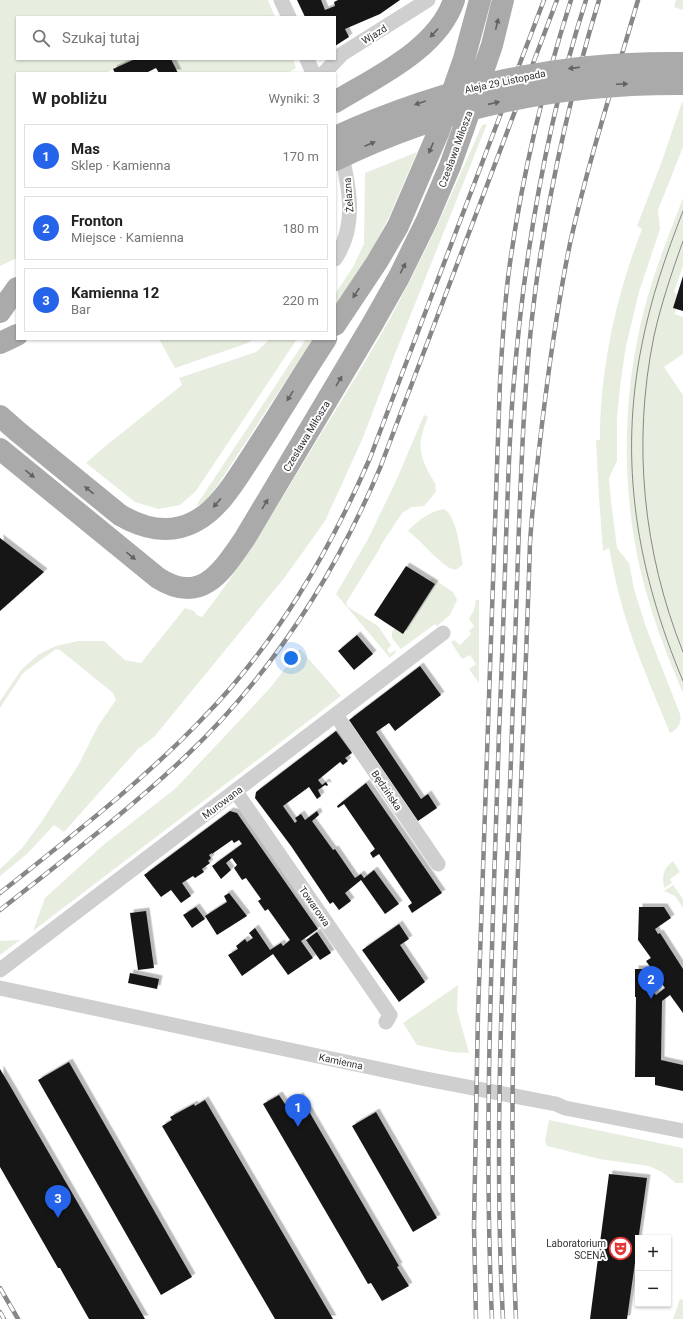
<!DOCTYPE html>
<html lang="pl">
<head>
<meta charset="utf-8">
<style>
	:root { --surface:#fff; --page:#f2f2f2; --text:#222; --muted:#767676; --line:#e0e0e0; --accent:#2563eb }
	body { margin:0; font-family:Roboto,sans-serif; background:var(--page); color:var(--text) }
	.controls { position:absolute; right:12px; bottom:12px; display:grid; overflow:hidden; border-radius:0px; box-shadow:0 1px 3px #0004 }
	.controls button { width:36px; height:36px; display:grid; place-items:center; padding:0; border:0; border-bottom:1px solid var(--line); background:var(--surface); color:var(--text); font:20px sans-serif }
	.you { position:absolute; left:291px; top:658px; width:14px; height:14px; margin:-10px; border:3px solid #fff; border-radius:50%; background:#1a73e8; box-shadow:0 0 0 6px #1a73e833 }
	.badge { display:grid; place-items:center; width:26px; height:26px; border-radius:50%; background:var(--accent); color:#fff; font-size:13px; font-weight:700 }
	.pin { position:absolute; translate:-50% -33px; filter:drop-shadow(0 1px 2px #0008) }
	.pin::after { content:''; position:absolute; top:21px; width:14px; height:12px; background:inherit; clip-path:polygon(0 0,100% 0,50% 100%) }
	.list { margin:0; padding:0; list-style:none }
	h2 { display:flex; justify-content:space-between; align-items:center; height:52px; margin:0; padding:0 16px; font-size:17px }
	h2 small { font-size:13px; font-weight:400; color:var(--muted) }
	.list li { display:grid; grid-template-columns:26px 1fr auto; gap:12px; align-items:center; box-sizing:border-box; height:64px; margin:0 8px 8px; padding:0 8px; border:1px solid var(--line); border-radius:0px }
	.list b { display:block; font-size:15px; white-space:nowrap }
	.list p { margin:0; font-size:13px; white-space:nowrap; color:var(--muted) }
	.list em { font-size:13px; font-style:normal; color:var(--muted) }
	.icon { flex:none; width:22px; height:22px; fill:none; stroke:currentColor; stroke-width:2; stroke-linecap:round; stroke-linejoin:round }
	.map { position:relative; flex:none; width:683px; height:1319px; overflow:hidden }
	.search { position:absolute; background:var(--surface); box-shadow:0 1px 3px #0004; left:16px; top:16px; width:320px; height:44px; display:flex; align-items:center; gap:10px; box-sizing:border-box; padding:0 14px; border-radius:0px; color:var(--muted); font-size:15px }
	.panel { position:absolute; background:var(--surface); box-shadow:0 1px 3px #0004; left:16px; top:72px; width:320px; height:268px; border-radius:0px }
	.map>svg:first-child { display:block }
	.green { fill:#e7eee0 }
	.building { fill:#191919; filter:url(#shadow) }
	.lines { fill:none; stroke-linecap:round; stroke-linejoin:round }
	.street { stroke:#cfcfcf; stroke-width:15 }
	.primary { stroke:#aaa; stroke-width:22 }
	.tram { stroke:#878787; stroke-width:1 }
	.rail-casing { stroke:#878787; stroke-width:4.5 }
	.rail { stroke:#fff; stroke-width:3; stroke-dasharray:9; stroke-linecap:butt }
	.primary-bridge { stroke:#aaa; stroke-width:22 }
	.oneway { fill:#626262 }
	.labels { text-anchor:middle; stroke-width:4; stroke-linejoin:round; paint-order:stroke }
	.street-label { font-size:10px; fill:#323232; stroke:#fff }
	.poi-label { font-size:10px; fill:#323232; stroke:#fff; text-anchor:end }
</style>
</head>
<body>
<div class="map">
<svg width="683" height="1319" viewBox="0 0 683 1319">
	<defs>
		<filter id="shadow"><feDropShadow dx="3.5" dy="-3.5" stdDeviation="0" flood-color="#0004"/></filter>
	</defs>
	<rect width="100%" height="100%" fill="#fff"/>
	<!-- green -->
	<path class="green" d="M0,0H268L275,17H17V59H135L105,73H17V258L0,266Z
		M676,0H683V10L674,7Z
		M171,59H293L296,68L288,73H178Z
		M682,102L683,103V147L658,210L660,229L639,292L626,346L620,387L617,418V461L609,478L611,501L617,548L629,563L634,589L646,627L680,714C682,722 678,730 670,733C655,696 639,660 627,622C619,598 614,573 609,548L603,551L599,497L596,440H600C600,368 616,296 642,229L637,226L662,161Z
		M487,124L393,359L362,440L325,521L285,577L154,737L138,749L64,832L54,825L27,854L0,876V869L22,848L40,824L79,764L98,726L116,700L113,693L60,650L56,649L23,673L0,708V701L22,669L39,654L56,646L78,641H104L125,660L141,663L185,608L194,611L197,615L202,617C243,565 276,508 310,452C341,401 373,351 401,298C431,242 456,184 482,125Z
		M417,152L390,215L371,251L335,306V294L353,267L364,244L365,173Z
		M683,198V266L674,292L677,294L673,308L676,309L675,314L683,317V354L664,367L683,395V693C665,651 649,609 639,564C621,481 623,392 644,310C654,271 669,235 683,198Z
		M159,339H253L248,343L175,368Z
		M270,339H297L196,491L180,505L158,509L135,502L86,463L108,444L182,385L179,378L256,352Z
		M306,339H313L208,500L196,506Z
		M424,415L428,417C415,448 420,458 436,485L435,488L436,490L435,493L424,506L412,507L402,513L381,545L380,548L346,603L348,607L378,626L391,645L387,650L390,654L395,650L396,652L390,658L336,594L368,539L396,481Z
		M444,509C457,516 460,551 463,564C460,567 456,571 452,569C440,565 420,539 408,531C417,521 430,511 444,509Z
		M432,578L453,592L457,600L450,615L437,626L435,624L401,649L392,638V632Z
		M476,600H479V683L469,669L476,664L470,655L462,659L451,642L454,640L460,645L471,634L469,631L474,626L469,619L474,610Z
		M300,649L341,696L33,931L45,898L102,846L176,788L270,688Z
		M673,861L680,872L670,879L672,883L664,888C662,875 663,869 673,861Z
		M673,885L683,899V908L675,896L664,891Z
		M20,940L0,955V941Z
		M458,985L457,1010L469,1053L451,1052L417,1045L403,1023Z
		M549,1120L683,1148V1183H676L662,1172L649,1166L599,1159L547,1146L545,1141Z
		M680,1299L683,1300V1319H673Z"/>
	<!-- building -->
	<path class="building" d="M297,0H321L325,10L335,6L334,2L338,0H400L380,14L345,29L349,37L335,46V17H305Z
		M135,59H171L178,73H159L156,68L146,73H115L113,69Z
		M683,276V311L673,308Z
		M0,538L44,572L0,611Z
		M406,566L435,584L403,634L374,615Z
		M357,635L373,654L354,670L338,651Z
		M420,666L441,695L395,731L389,723L376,732L421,799L428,794L437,808L418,821L349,720Z
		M336,731L352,753L345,758L348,761L343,765L340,762L318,780L322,785L326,782L328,785L327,786L325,785L318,790L321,796L317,799L309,787L283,806L295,823L297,821L295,818L301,814L305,820L317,811L319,815L312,821L333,850L335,849L355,878L361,874L364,878L374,870L399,904L385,914L361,880L345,893L351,901L339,910L333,902L330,904L291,846L255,798L256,792Z
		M366,783L442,893L412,913L408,906L412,903L379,854L373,858L370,853L375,849L344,804L338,808L337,806Z
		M230,811L237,813L318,929L301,941L313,958L288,975L273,954L242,976L228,955L238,949L236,946L245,939L247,942L253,938L249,933L255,928L270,950L281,943L283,946L290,940L268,909L265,911L258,901L261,899L246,878L242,880L234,868L237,865L232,858L226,863L231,870L221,879L212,866L242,844L239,840L234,843L232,840L212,854V853L209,855L211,858L208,861L210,863L202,869L204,872L195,878L193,876L182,883L191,896L181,903L171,890L161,897L144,875Z
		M229,893L247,916L217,935L205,916L227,902L224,896Z
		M196,907L205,919L192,928L183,915Z
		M639,907H664L671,918L655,929L658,934L660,933L683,969V1013L670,995L662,1001L661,1060L683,1065V1091L655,1085V1077H635L636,997H635V969H646V983L656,995L665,988L646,961L651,958L638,940Z
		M146,911L154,968L138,970L130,913Z
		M399,924L409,939L400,945L425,982L399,1002L362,950Z
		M317,932L331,953L320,960L306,940Z
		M130,973L159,979L157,989L128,983Z
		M69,1062L192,1277L161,1295L38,1080Z
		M0,1069L9,1084L145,1319H89L60,1268H58L0,1167Z
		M279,1095L285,1104L300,1096L399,1266L397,1267L409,1286L382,1301L371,1283L368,1284L263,1104Z
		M205,1100L333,1319H275L162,1126L172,1120L170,1117L194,1104L195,1106Z
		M376,1112L437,1218L413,1232L352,1126Z
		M609,1174L647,1178L627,1319H590Z"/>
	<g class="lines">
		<!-- street -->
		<path class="street" d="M281,0L289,17
			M307,59L313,73
			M324,73L342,54L428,0
			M335,259C358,225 349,185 340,148
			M336,715L438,864
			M236,792L390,1015L386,1022
			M0,970L443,633
			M0,988L421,1078L556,1104L565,1108L683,1131"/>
		<!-- primary -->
		<path class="primary" d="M335,102C376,77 438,49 454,0
			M0,312L17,288
			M335,325L377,262L398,226L438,133L464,59L480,0
			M0,343L17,335
			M0,416L17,431L120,515C142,528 169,535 194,522C220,509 237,478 253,454C278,416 301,377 326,339
			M0,449L158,578C202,606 223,570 245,538L373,323L399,277L427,220L450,166L464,127L492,45L503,0"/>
		<!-- tram -->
		<path class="tram" d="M683,211C666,255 651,298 642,344C618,462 637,571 683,681
			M683,241C672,272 661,304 654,336C632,443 643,552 683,652"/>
		<defs>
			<path id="rail" d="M0,893C70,837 141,783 203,718C277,642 328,554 370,458L544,0
				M0,910C63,860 128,811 186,756C272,674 334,577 380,468L557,0
				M0,1288L18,1319
				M0,1312L4,1319
				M476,1319L474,1226L478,1013L500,381C502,347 504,312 508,278C520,184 542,91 571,0
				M492,1319C483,1124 493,928 499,732C502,668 504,603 506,539C508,490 509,441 513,392C523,262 546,125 586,0
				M503,1319C493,1133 504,945 511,759C513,681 516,603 519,526C522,448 525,370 535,293C548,194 570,95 599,0
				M516,1319C505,1061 522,800 530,543C534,482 542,422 550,362C556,321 562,280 571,239C589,159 615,79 638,0"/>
		</defs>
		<!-- rail casing -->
		<use href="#rail" class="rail-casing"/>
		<!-- rail -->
		<use href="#rail" class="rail"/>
		<!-- primary-bridge -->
		<path class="primary-bridge" d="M335,137C448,86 559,61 683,63
			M335,160C446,106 560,83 683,84"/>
	</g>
	<!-- one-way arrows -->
	<defs><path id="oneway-solid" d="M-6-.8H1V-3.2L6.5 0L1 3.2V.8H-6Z"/></defs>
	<g class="oneway">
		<use href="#oneway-solid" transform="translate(497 24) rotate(-76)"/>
		<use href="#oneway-solid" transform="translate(434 33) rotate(133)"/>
		<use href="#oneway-solid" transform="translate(574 68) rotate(173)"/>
		<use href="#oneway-solid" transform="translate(622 84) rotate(-3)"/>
		<use href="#oneway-solid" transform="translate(420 103) rotate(161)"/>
		<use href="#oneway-solid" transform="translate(494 103) rotate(-13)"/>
		<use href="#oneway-solid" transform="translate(370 144) rotate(-23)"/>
		<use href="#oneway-solid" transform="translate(431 148) rotate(113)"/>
		<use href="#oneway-solid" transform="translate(403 268) rotate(-63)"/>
		<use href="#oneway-solid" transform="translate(356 293) rotate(124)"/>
		<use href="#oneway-solid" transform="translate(339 381) rotate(-59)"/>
		<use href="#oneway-solid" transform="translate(290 396) rotate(122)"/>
		<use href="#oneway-solid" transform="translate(30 474) rotate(39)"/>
		<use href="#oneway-solid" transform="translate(89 490) rotate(-141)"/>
		<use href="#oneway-solid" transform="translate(217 503) rotate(131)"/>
		<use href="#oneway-solid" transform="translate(265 504) rotate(-59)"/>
		<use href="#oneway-solid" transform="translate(131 556) rotate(39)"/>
	</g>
	<!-- icons -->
	<defs>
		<symbol id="theatre-ring" viewBox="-11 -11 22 22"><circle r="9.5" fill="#fff" stroke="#e53737" stroke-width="1.5"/><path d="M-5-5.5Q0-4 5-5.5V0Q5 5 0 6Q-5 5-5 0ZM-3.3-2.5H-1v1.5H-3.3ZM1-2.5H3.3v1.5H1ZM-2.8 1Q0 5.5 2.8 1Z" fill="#e53737"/></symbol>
	</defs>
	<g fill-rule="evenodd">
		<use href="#theatre-ring" x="608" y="1236" width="25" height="25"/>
	</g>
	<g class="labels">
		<!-- street labels -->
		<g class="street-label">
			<text transform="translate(374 34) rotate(-32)" y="4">Wjazd</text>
			<text transform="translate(505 81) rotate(-12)" y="4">Aleja 29 Listopada</text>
			<text transform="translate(455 149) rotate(-70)" y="4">Czesława Miłosza</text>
			<text transform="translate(348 195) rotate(-95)" y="4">Żelazna</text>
			<text transform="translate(306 436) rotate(-59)" y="4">Czesława Miłosza</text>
			<text transform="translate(387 790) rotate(56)" y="4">Będzińska</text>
			<text transform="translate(222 802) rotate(-37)" y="4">Murowana</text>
			<text transform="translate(315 906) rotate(55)" y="4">Towarowa</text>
			<text transform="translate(341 1061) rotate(12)" y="4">Kamienna</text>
		</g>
		<!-- poi labels -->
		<g class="poi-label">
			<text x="606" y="1247">Laboratorium<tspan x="606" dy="12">SCENA</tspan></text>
		</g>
	</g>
</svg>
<div class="controls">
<button>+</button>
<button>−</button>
</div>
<div class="you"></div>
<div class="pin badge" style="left:298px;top:1127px">1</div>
<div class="pin badge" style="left:651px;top:999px">2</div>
<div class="pin badge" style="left:58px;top:1218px">3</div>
<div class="search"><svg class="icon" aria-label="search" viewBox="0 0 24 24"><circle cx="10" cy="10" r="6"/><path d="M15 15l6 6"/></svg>Szukaj tutaj</div>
<section class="panel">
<h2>W pobliżu<small>Wyniki: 3</small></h2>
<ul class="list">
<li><span class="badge">1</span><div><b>Mas</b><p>Sklep · Kamienna</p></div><em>170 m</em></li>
<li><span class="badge">2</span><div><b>Fronton</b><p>Miejsce · Kamienna</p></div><em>180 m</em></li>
<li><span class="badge">3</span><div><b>Kamienna 12</b><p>Bar</p></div><em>220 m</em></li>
</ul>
</section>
</div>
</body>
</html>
